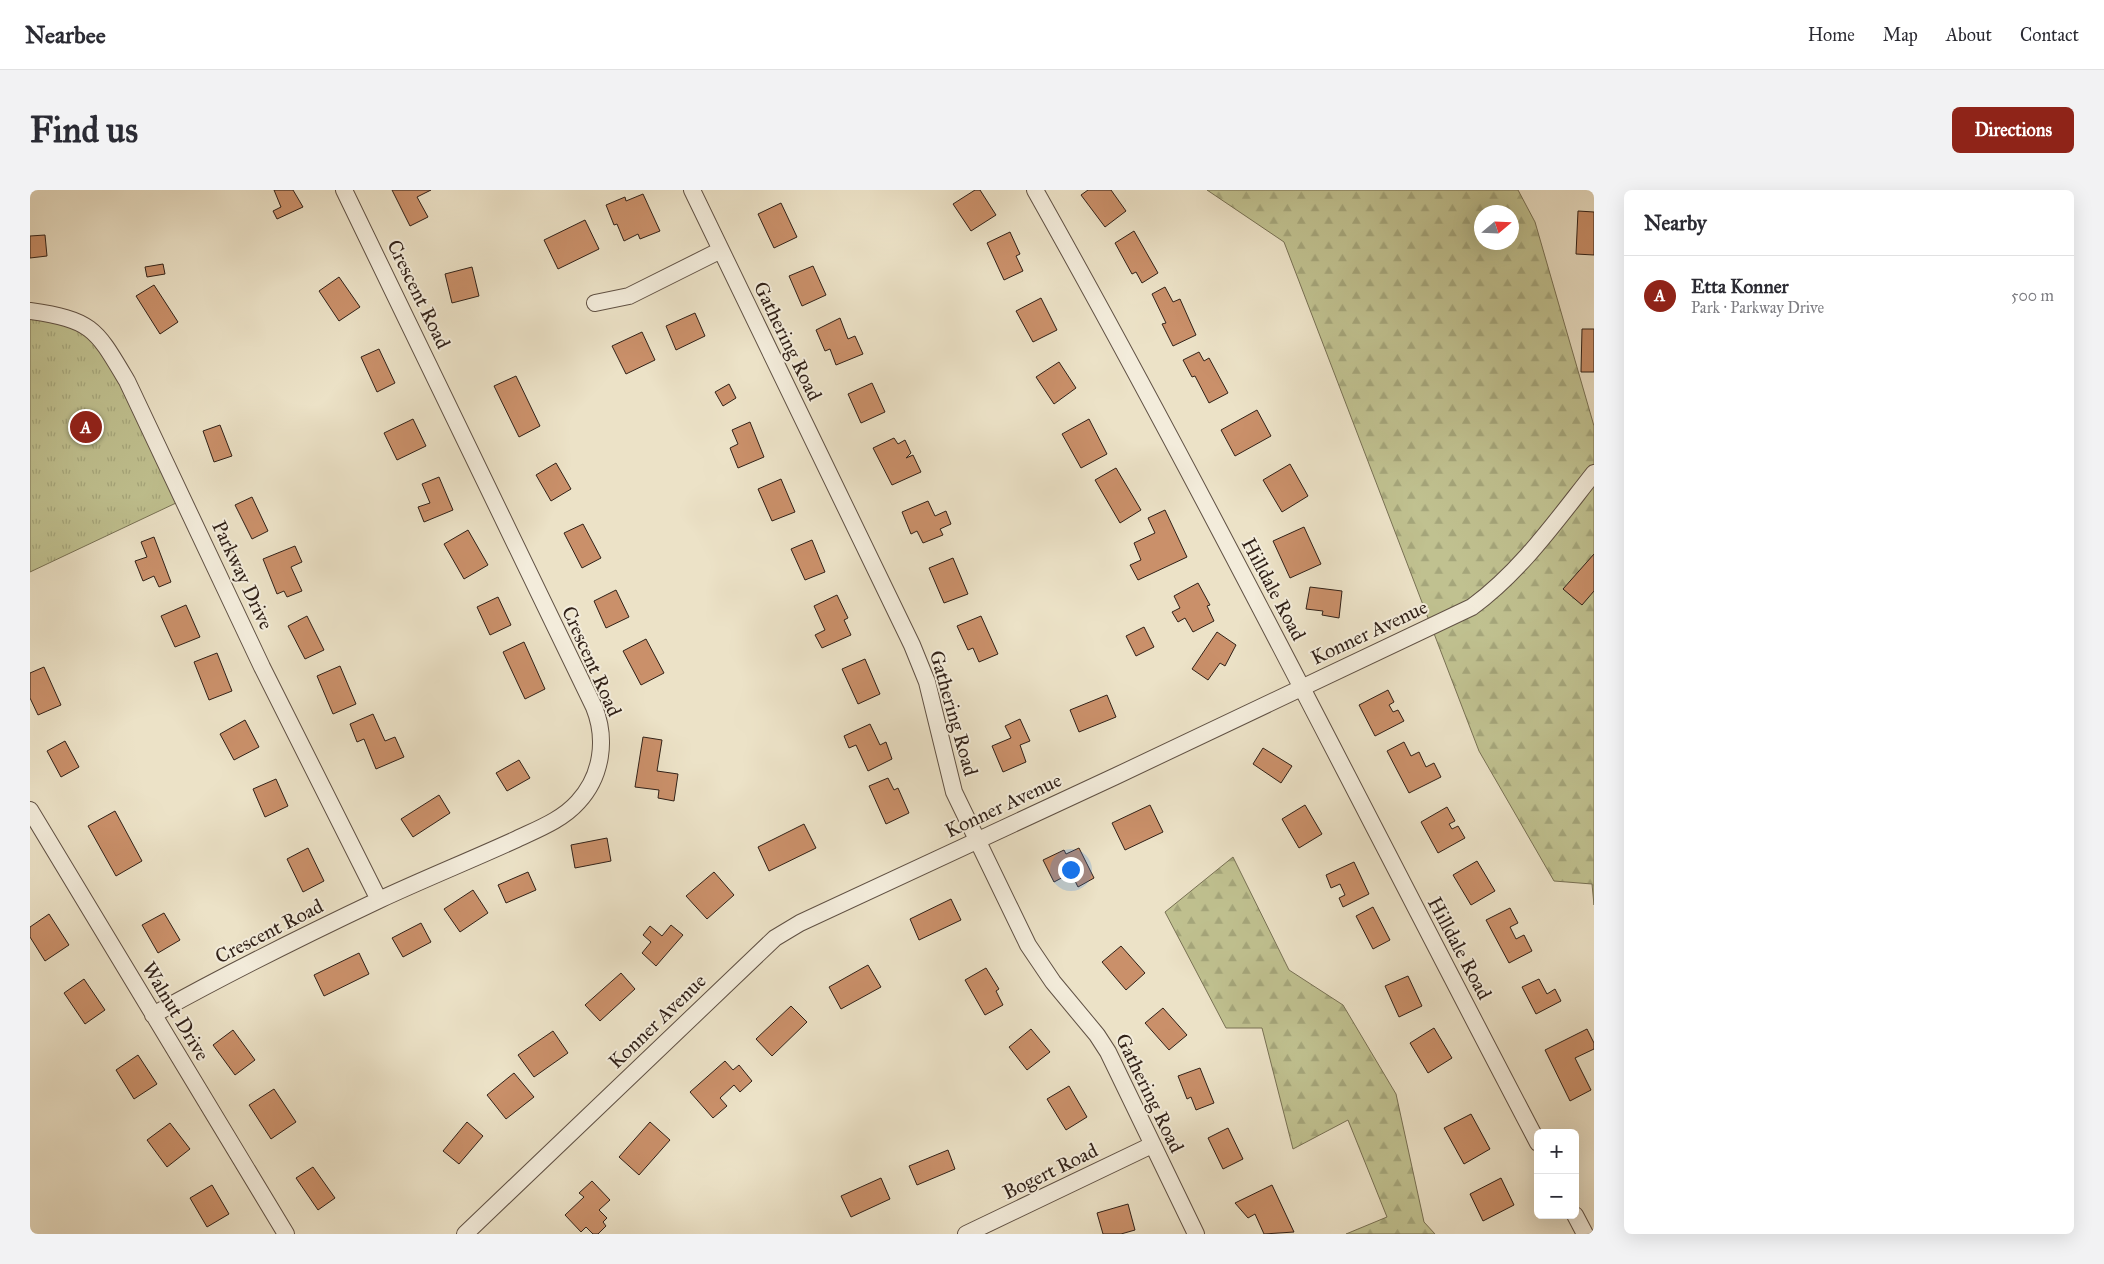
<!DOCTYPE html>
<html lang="en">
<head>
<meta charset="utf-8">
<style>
	:root { --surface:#fff; --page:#f2f2f3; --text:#2b2b33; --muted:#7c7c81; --line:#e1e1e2; --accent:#8f2418 }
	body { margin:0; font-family:"IM FELL Great Primer",serif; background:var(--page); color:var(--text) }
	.controls { position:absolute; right:15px; bottom:15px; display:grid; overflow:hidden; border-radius:8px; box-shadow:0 5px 20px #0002 }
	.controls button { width:45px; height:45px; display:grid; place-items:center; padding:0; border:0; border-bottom:1px solid var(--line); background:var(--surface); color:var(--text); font:25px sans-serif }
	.compass { position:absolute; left:1444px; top:15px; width:45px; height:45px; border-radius:50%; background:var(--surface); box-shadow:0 5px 20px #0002; rotate:71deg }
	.you { position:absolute; left:1040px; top:679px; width:18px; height:18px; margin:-12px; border:4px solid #fff; border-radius:50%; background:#1a73e8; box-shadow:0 0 0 8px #1a73e833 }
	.badge { display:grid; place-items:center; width:32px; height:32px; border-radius:50%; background:var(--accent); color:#fff; font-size:16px; font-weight:700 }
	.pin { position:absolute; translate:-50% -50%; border:2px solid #fff; box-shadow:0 1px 5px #0006 }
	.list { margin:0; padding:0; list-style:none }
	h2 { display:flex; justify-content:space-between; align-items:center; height:65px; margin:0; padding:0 20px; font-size:21px }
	h2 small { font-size:16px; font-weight:400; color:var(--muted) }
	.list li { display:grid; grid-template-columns:32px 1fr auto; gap:15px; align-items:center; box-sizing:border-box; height:80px; padding:0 20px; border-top:1px solid var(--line) }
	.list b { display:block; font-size:19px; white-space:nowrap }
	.list p { margin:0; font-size:16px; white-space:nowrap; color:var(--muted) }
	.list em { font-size:16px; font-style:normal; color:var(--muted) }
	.map { position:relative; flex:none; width:1564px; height:1044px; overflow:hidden; border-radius:8px }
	header { display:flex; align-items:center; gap:30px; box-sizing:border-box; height:70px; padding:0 25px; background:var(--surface); border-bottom:1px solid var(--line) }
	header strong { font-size:24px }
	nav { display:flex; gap:28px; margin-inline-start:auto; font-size:18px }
	.intro { display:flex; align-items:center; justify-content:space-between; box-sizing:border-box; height:120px; padding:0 30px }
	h1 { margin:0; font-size:35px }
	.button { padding:12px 22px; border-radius:8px; background:var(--accent); color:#fff; font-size:18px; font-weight:700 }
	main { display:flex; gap:30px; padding:0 30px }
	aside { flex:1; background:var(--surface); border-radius:8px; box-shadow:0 5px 20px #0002 }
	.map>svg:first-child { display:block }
	.forest { fill:url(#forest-firs); stroke:#787154; fill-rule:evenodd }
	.park { fill:url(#park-tufts); stroke:#787154 }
	.building { fill:#ca906a; stroke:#312118 }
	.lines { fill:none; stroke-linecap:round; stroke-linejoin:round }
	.minor-casing { stroke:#605144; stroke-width:18 }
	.minor { stroke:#f3ecdb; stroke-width:16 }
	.labels { text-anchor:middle; stroke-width:4; stroke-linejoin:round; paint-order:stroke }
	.street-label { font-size:20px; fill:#312118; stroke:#f3ecdb }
</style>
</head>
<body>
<header>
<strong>Nearbee</strong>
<nav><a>Home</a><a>Map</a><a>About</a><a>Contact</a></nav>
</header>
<div class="intro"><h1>Find us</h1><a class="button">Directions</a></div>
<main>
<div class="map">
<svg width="1564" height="1044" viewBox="0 0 1564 1044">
	<defs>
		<pattern id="forest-firs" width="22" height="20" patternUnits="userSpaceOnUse" patternTransform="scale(1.25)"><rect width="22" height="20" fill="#c0c190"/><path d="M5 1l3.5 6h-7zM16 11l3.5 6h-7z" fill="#a5a67b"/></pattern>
		<pattern id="park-tufts" width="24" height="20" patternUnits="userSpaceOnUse" patternTransform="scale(1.25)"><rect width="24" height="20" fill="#c0c190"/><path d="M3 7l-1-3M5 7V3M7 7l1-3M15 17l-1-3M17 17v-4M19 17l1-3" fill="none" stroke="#a5a67b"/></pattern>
	</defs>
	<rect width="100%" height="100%" fill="#ece2c7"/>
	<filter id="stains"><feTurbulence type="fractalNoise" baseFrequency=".004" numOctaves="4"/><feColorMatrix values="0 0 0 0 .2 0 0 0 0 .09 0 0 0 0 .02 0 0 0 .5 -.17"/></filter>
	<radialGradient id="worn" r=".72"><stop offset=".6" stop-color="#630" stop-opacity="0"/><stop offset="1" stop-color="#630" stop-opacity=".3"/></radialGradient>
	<!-- forest -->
	<path class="forest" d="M1177,0H1488L1505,32L1564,236V715L1562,694L1524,691L1449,561L1254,52ZM1452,22H1482V52H1452Z
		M1203,667L1259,780L1313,815L1366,904L1394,1032L1405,1044H1316L1357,1027L1318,930L1263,959L1232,838H1196L1135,722Z"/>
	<!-- park -->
	<path class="park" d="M0,128C16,129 41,135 55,145C82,163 130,279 146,313L0,382Z"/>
	<!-- building -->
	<path class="building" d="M244,0H263L273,17L247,29L243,21L251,17Z
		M362,0H401L387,7L398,27L380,36Z
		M945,0H950L966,25L941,41L923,14Z
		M1058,0H1081L1096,21L1075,37L1051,5Z
		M613,4L630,41L610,49L608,44L594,51L587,34L584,35L576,15L595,7L596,11Z
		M751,13L767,47L744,58L728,24Z
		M1548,21L1564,22V65L1546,64Z
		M555,30L569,59L528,79L514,50Z
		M1104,41L1128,83L1112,93L1106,82L1102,84L1085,53Z
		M980,42L990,64L986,66L993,81L974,90L957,53Z
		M15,45L17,66L0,68V46Z
		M133,74L135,84L117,87L115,77Z
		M783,76L796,105L772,116L759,86Z
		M442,77L449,106L422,113L415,84Z
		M309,87L330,117L309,131L289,101Z
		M124,95L148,132L130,144L106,106Z
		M1135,97L1143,112L1150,109L1166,145L1143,156L1132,134L1136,133L1122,104Z
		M1011,108L1027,140L1003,152L986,121Z
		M665,123L675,146L646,160L636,136Z
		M810,128L818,149L825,146L833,164L806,175L800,159L795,161L786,140Z
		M1552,139H1564V182H1551Z
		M612,142L625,170L596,184L582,156Z
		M349,159L365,193L347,202L331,167Z
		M1169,162L1174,171L1179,168L1198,203L1179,213L1165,186L1162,187L1153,170Z
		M1029,172L1046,198L1024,214L1006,187Z
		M486,186L510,236L489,247L464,196Z
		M842,193L855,222L831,233L818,204Z
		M699,194L706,208L693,216L685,202Z
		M1227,220L1241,246L1205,266L1191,240Z
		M383,229L396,256L367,270L354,243Z
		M1059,229L1077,264L1051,278L1032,244Z
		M720,232L734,267L708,278L700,258L708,254L702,240Z
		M190,235L202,266L184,272L173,241Z
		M864,248L868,254L875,250L881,263L876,268L883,265L891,282L862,295L843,258Z
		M526,273L541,299L521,311L506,285Z
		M1260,274L1278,306L1252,322L1233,290Z
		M1086,278L1111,320L1090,333L1065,290Z
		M409,287L423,320L394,332L388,317L400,313L392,294Z
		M751,289L765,322L742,331L728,299Z
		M222,307L238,341L222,349L205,315Z
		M898,311L905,326L916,321L921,334L910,339L913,345L893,353L887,341L881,344L872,322Z
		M1135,320L1157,367L1108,390L1100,375L1111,370L1104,353L1125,343L1118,328Z
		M553,334L571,368L552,378L534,343Z
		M1274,337L1291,374L1260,388L1243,351Z
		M438,340L458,375L434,389L414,354Z
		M124,347L141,392L129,397L124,386L113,391L105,371L117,367L111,352Z
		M782,350L795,382L775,390L761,359Z
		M265,356L272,372L261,377L272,401L257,407L254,401L247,404L233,369Z
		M1564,364V401L1552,415L1533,399Z
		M923,368L938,404L914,413L899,378Z
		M1168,393L1180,415L1177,416L1184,431L1163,442L1155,428L1148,432L1142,422L1150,418L1144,406Z
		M1280,397L1312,401L1309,428L1292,425L1293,421L1276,419Z
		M586,400L599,427L576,438L564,411Z
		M807,405L818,428L814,430L821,445L792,458L785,445L795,440L784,416Z
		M468,407L481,435L460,445L447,417Z
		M156,415L170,447L145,457L131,426Z
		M277,426L294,460L275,469L258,436Z
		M951,426L968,464L949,472L943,458L938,460L927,436Z
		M1114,437L1124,457L1106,466L1096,446Z
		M1187,442L1206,455L1195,476L1190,473L1178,490L1162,479Z
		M616,449L634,483L611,495L593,461Z
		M494,452L515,499L495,509L473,462Z
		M187,463L202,501L179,510L164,472Z
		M835,469L850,504L828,514L812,479Z
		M310,476L326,514L303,524L287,486Z
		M14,477L31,515L8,525L0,508V483Z
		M1358,500L1364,512L1359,515L1363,522L1368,520L1374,531L1345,546L1329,515Z
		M1077,505L1086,527L1049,542L1040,520Z
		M343,524L355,551L365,547L374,567L346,579L334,549L327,552L320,534Z
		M990,529L1000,551L990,555L996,572L973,582L962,556L981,548L975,536Z
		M215,530L229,557L204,570L190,544Z
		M840,534L850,555L856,552L862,569L838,581L826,555L819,558L814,546Z
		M613,547L632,550L627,581L648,584L644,611L628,608L629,600L605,597Z
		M35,551L49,577L31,587L17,561Z
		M1374,552L1381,566L1389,562L1396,577L1404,573L1411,587L1379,603L1357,561Z
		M1233,558L1262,576L1251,593L1223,574Z
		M489,570L500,588L477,601L466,583Z
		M858,588L864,600L868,598L879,623L856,634L839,596Z
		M246,589L258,616L235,627L223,599Z
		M409,605L420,623L383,647L371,629Z
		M1120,615L1133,642L1095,660L1082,633Z
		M1275,615L1292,644L1269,658L1252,629Z
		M1417,617L1425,631L1419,634L1422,639L1428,636L1435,648L1408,663L1391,632Z
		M85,621L112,671L86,686L58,636Z
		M774,634L786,658L739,681L728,657Z
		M577,648L581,671L545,678L541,655Z
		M278,658L294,691L273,702L257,669Z
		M1049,658L1064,688L1048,697L1041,683L1024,692L1013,670L1034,660L1036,664Z
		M1447,671L1465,701L1441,715L1423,685Z
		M1324,672L1339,704L1313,717L1309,708L1315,705L1310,694L1301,698L1296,685Z
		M498,682L506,700L476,713L468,695Z
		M684,682L704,705L677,729L656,706Z
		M443,700L458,723L430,742L414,719Z
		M921,709L931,730L889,750L880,729Z
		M1343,717L1360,750L1343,759L1326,726Z
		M1480,718L1488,733L1480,737L1486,749L1494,745L1502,761L1479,773L1456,730Z
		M134,723L150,750L128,763L112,735Z
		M19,724L39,755L15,771L0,747V737Z
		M391,733L401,752L373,767L362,748Z
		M641,735L653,745L626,776L612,763L621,752L613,745L620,736L632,746Z
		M1091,756L1115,783L1096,800L1072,772Z
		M329,763L339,784L294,806L284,785Z
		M838,775L851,797L811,819L799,797Z
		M956,778L969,799L966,801L973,815L955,825L935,790Z
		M591,783L605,799L570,831L555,815Z
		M1378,786L1392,816L1369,827L1355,796Z
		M54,789L75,820L55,834L34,803Z
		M1509,789L1517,804L1525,799L1531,811L1506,824L1492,797Z
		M761,816L777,832L742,866L726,849Z
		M1133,818L1157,845L1139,860L1115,833Z
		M1404,838L1422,868L1398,883L1380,853Z
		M1001,839L1020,862L997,880L979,857Z
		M1557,839L1564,853V859L1545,868L1561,900L1540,911L1515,860Z
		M203,840L225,870L205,885L183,855Z
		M523,841L538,863L504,887L488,865Z
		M108,865L127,894L104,909L86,880Z
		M695,871L703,880L709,875L722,891L710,902L704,895L690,908L697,916L683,928L660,902Z
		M1170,878L1184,913L1166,920L1161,907L1157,909L1148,886Z
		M484,883L504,907L476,929L457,905Z
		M1039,896L1057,927L1036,940L1017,909Z
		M244,899L266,932L241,949L219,915Z
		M1441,924L1460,959L1434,974L1414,938Z
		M437,932L453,946L429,974L413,961Z
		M620,932L640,950L609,985L589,967Z
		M140,933L160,959L137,977L117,950Z
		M1198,938L1213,969L1193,979L1178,948Z
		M918,960L925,979L887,995L879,976Z
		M283,977L305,1008L288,1020L266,988Z
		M851,988L860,1009L821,1027L811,1006Z
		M1471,988L1484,1015L1453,1031L1440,1004Z
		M562,991L580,1010L569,1020L577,1028L573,1032L576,1036L568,1044H563L556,1037L551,1042L535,1025L554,1007L549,1003Z
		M182,995L199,1024L177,1037L160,1008Z
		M1242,995L1264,1042L1234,1044L1225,1024L1218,1028L1205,1013Z
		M1098,1014L1105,1040L1091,1044H1073L1067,1023Z"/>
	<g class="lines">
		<defs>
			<path id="minor" d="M662,0L882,455L897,492L924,602L998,755L1023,792L1067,845L1078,862L1166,1044
				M1005,0C1181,313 1341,635 1508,953
				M565,113L599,106L691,60
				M0,121C63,130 66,139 97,191L232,477L349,710
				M0,620L256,1044
				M123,825C196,784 273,746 349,710C394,689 441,670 487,649C508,639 532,630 548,612C572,586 577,549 564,517L314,0
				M1545,1025L1555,1044
				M435,1044L745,748L770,733L1086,586L1442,417C1491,381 1526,331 1564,283
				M936,1044L1122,955"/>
		</defs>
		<!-- minor casing -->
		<use href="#minor" class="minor-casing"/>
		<!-- minor -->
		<use href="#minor" class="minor"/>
	</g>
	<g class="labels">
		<!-- street labels -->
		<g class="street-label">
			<text transform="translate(389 104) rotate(64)" y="7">Crescent Road</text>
			<text transform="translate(758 151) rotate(64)" y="7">Gathering Road</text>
			<text transform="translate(213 385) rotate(65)" y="7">Parkway Drive</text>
			<text transform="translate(1244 399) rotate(62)" y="7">Hilldale Road</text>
			<text transform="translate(1339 442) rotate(-25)" y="7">Konner Avenue</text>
			<text transform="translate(562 471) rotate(66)" y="7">Crescent Road</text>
			<text transform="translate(924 523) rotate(74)" y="7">Gathering Road</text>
			<text transform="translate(973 615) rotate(-25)" y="7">Konner Avenue</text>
			<text transform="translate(239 741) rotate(-27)" y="7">Crescent Road</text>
			<text transform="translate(1430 758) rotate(62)" y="7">Hilldale Road</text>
			<text transform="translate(146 821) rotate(59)" y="7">Walnut Drive</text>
			<text transform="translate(627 831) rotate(-44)" y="7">Konner Avenue</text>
			<text transform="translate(1120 903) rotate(64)" y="7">Gathering Road</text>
			<text transform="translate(1020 981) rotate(-26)" y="7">Bogert Road</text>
		</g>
	</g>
	<rect width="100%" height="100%" filter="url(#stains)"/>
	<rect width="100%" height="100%" fill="url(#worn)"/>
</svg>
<div class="controls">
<button>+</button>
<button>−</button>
</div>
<svg class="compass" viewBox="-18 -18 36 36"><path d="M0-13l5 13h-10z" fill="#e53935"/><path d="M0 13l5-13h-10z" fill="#7c7c81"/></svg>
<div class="you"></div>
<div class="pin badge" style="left:56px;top:237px">A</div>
</div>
<aside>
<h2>Nearby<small></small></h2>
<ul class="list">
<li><span class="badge">A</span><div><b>Etta Konner</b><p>Park · Parkway Drive</p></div><em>500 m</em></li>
</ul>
</aside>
</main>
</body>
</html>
